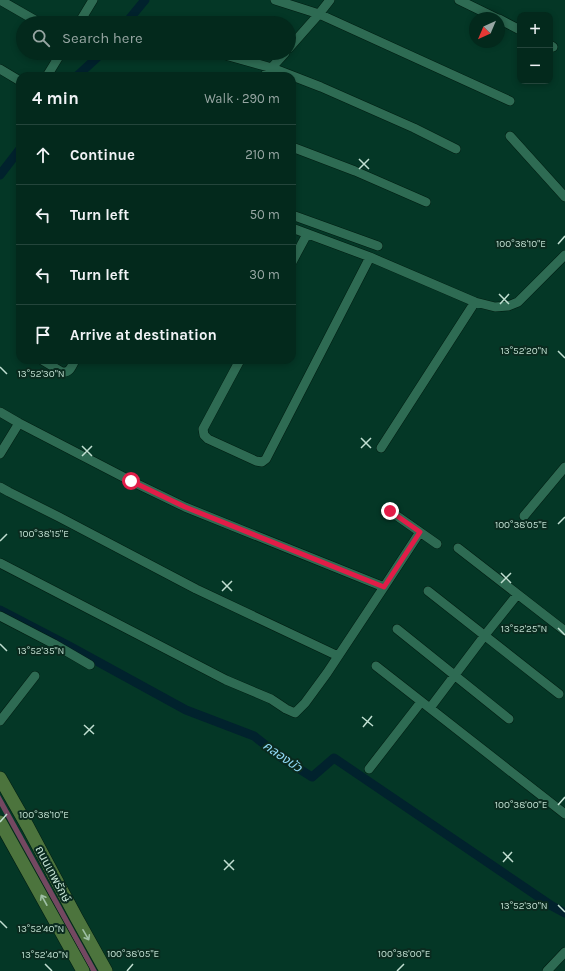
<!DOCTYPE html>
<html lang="en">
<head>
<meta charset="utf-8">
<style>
	:root { --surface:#03291c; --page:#113529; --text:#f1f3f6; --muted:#97a6a3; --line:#24453b }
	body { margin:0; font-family:Karla,"Noto Sans Thai",sans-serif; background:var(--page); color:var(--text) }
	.controls { position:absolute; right:12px; top:12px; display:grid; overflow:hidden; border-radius:8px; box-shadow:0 2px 6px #0003 }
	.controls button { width:36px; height:36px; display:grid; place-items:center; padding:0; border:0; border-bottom:1px solid var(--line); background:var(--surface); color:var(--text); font:20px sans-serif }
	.compass { position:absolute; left:469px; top:12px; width:36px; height:36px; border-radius:50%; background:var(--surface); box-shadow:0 2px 6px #0003; rotate:224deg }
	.stop { position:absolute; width:12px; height:12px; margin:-9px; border:3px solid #e11d48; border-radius:50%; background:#fff }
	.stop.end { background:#e11d48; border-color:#fff; box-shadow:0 1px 4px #0008 }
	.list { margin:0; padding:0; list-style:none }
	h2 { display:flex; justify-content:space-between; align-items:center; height:52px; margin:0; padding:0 16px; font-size:17px }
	h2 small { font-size:13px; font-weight:400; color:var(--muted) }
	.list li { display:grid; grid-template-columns:26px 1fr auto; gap:12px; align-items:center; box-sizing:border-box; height:60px; padding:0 16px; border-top:1px solid var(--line) }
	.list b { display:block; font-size:15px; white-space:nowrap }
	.list em { font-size:13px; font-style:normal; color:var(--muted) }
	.icon { flex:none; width:22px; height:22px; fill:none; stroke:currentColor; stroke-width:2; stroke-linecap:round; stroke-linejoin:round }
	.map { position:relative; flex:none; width:565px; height:971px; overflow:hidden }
	.search { position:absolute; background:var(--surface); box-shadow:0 2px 6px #0003; left:16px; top:16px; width:280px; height:44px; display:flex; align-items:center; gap:10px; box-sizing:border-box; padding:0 14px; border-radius:22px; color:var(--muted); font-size:15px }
	.panel { position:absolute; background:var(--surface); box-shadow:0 2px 6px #0003; left:16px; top:72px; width:280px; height:292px; border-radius:12px }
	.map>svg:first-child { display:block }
	.green { fill:#744861 }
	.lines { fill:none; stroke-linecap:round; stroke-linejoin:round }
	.canal { stroke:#01222d; stroke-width:9 }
	.minor-casing { stroke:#001c11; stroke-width:10 }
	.secondary-casing { stroke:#001c11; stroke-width:14 }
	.minor { stroke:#2e6b53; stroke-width:9 }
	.secondary { stroke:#4c743d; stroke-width:13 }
	.oneway { stroke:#9ebfa5 }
	.route { stroke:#e11d48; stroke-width:5 }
	.ticks { fill:none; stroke:#c1dfd1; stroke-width:1.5 }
	.labels { text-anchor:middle; stroke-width:4; stroke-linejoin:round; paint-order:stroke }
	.street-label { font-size:12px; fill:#c1dfd1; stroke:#0a2b1f }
	.water-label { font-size:13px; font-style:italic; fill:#90d8f5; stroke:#0a2b1f }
	.ticks-label { font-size:10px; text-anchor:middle; fill:#c1dfd1; stroke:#0a2b1f; stroke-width:4; stroke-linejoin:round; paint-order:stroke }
</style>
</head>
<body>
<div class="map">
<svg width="565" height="971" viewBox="0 0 565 971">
	<rect width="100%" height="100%" fill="#043726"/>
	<!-- green -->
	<path class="green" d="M0,795L97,971H91L0,806Z"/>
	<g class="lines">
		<!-- canal -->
		<path class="canal" d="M126,23L145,0
			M77,76L102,53
			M0,175L20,149
			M0,610L71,647L186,710L254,736L282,758L312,777L334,758L552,906L565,913"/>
		<defs>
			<path id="minor" d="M0,0L40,23
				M275,0L319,14L510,101
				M459,0L496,18
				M499,19L520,30
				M79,23L93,0
				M550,45L553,47
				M289,48L319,14L330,0
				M218,53L272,68L321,87L414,128L456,149
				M0,69L20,81
				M47,76L61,53
				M264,76L285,53
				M510,136L565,197
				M292,147L355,171L426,202
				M292,215L378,246
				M292,228L370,257L475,302L495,307L508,306L518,302L565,255
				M292,262L307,234
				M42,360L62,372C70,373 72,366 75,360
				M240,360L203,429L204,435L208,439L256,461L262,462L266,459L370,257
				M0,412L19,423L131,481L185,507L384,587L327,673L305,703L295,713L286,709L271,699L226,680L0,563
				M381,448L475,302
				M0,454L19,423
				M0,487L9,492L59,517L196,589L338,656
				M390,511L437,544
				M524,516L565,467
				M458,548L565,631
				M384,587L420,532
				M428,591L559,694
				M0,616L54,644L90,665
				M397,629L509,719
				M376,666L565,814
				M430,708L485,635L517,595
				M0,721L35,676
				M369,769L421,702
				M547,971L565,952"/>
			<path id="secondary" d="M0,778L28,827L76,917L106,971
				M0,822L83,971"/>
		</defs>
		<!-- minor casing -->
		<use href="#minor" class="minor-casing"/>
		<!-- secondary casing -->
		<use href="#secondary" class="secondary-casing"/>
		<!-- minor -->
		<use href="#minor" class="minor"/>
		<!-- secondary -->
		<use href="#secondary" class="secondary"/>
	</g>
	<!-- one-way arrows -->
	<defs><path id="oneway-shaft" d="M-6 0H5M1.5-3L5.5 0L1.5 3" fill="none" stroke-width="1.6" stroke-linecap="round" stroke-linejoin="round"/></defs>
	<g class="oneway">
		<use href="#oneway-shaft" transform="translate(44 900) rotate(-119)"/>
		<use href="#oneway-shaft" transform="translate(86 935) rotate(60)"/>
	</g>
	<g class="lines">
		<!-- route -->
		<path class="route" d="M131,481L185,507L384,587L420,532L390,511"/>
	</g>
	<!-- ticks -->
	<path class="ticks" d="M359,159L369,169M359,169L369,159M558,244L565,236M499,294L509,304M500,304L509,294M558,351L565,358M0,367L7,374M361,438L371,448M82,446L92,456M361,448L371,438M82,456L92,446M558,524L565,517M0,541L7,534M501,573L511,583M222,581L232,591M501,583L511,573M222,591L232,581M558,628L565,635M0,644L7,651M362,717L373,726M84,725L94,734M363,727L372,716M84,735L94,725M558,805L565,797M0,822L7,814M503,852L513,862M224,860L234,870M503,862L512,852M224,870L234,860M558,905L565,912M0,921L7,928M45,964L52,971M127,971L133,964M397,971L404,964"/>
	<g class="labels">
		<!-- street labels -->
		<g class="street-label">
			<text transform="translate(53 874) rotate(62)" y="4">ถนนเทพรักษ์</text>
		</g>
		<!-- water labels -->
		<g class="water-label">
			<text transform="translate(283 756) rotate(35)" y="5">คลองบัว</text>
		</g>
	</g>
	<g class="ticks-label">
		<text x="521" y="247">100°38'10"E</text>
		<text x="524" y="354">13°52'20"N</text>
		<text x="41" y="377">13°52'30"N</text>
		<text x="521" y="528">100°38'05"E</text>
		<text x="44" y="537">100°38'15"E</text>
		<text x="524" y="632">13°52'25"N</text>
		<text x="41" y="654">13°52'35"N</text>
		<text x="521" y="808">100°38'00"E</text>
		<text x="44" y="818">100°38'10"E</text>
		<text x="524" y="909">13°52'30"N</text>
		<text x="41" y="932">13°52'40"N</text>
		<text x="133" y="957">100°38'05"E</text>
		<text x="404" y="957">100°38'00"E</text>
		<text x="45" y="958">13°52'40"N</text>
	</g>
</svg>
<div class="controls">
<button>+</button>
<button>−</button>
</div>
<svg class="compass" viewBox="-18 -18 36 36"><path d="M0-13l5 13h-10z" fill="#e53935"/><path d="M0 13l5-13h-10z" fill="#97a6a3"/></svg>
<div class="stop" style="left:131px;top:481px"></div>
<div class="stop end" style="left:390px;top:511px"></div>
<div class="search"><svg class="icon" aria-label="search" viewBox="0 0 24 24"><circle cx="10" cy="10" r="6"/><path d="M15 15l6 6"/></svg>Search here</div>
<section class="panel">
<h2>4 min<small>Walk · 290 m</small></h2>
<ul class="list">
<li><svg class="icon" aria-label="ahead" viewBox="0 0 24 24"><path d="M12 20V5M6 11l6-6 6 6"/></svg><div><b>Continue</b></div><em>210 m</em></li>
<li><svg class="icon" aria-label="left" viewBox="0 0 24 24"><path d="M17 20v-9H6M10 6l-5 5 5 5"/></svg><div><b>Turn left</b></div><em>50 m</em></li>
<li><svg class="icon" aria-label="left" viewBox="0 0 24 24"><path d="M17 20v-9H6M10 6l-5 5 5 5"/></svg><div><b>Turn left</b></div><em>30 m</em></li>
<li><svg class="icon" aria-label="arrive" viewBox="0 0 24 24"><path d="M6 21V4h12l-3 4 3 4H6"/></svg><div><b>Arrive at destination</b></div></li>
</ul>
</section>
</div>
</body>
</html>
